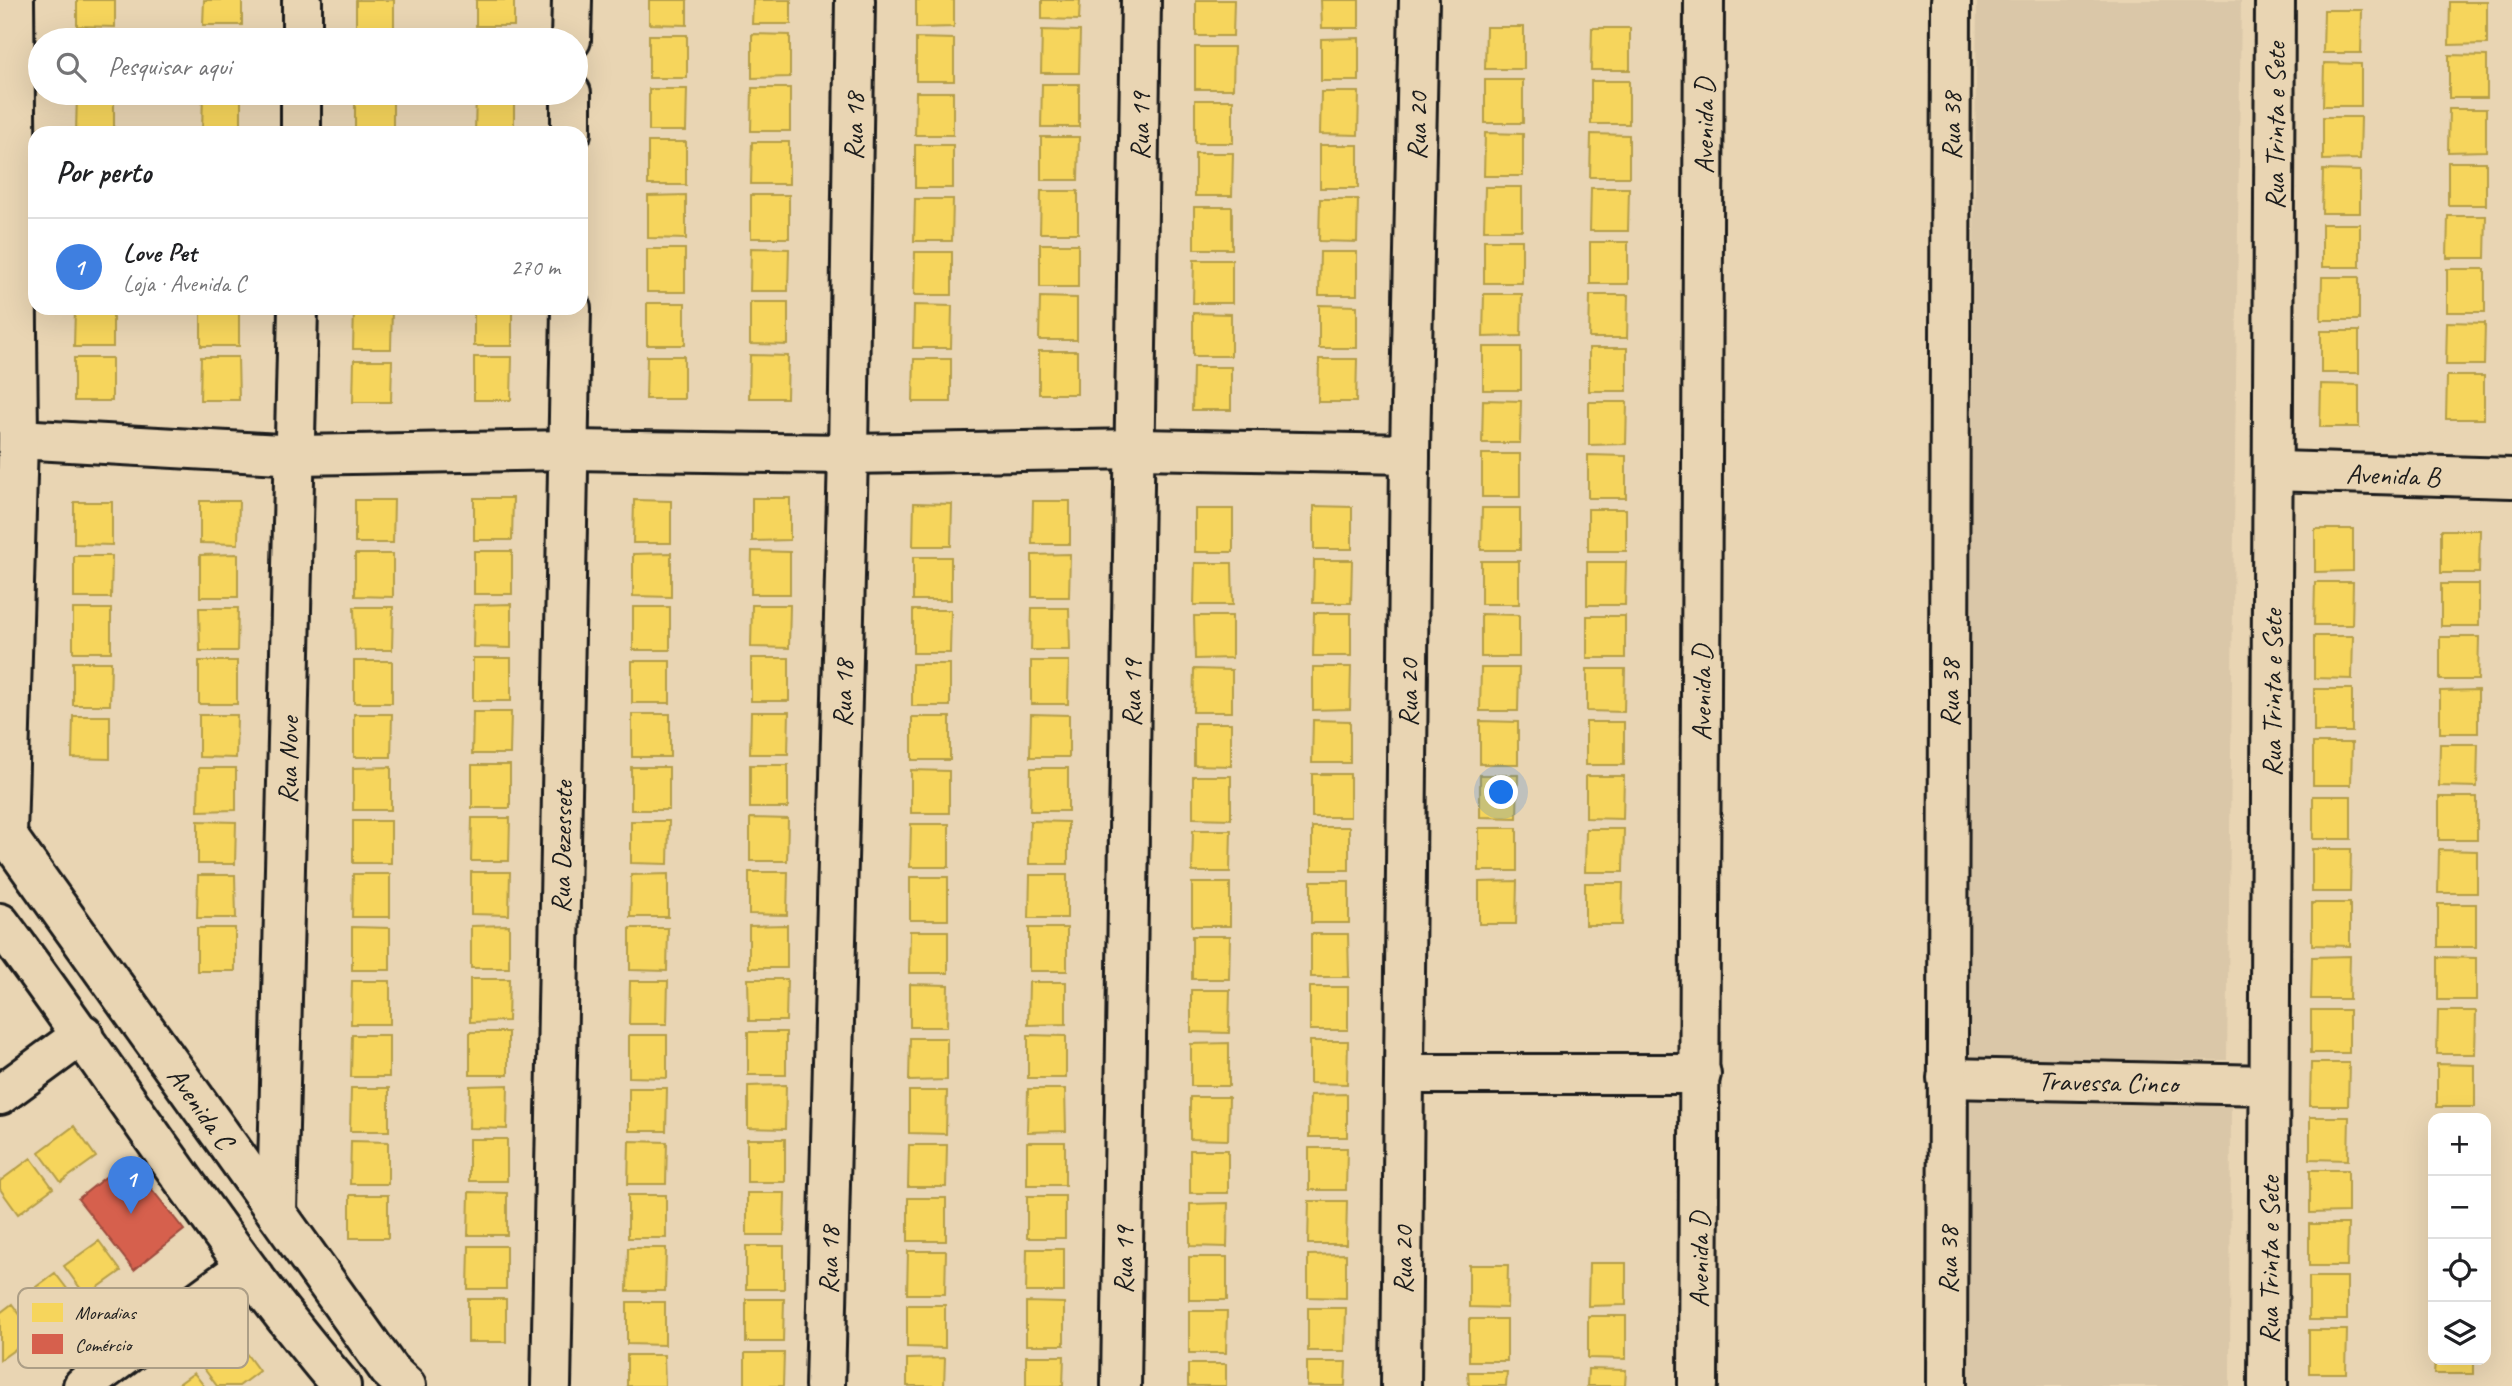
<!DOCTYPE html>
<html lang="pt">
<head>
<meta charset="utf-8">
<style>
	:root { --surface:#fff; --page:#f6f6f6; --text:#202124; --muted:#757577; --line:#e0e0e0; --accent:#1f6fb2 }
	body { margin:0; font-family:Caveat,sans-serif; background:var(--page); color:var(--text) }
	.controls { position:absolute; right:21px; bottom:21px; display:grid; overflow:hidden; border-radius:14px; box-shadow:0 7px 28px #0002 }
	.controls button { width:63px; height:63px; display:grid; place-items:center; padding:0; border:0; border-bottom:2px solid var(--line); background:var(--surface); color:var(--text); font:35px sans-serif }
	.you { position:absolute; left:1502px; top:793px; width:24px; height:24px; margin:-18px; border:5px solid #fff; border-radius:50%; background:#1a73e8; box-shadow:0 0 0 10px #1a73e833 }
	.badge { display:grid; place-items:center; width:46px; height:46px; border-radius:50%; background:var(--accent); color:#fff; font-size:23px; font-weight:700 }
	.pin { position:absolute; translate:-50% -58px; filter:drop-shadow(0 2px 4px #0008) }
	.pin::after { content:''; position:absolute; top:37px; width:24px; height:21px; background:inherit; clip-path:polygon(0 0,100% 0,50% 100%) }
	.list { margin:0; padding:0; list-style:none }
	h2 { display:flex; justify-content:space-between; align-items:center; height:91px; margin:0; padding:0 28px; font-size:30px }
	h2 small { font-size:23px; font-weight:400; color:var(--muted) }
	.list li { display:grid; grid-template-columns:46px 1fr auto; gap:21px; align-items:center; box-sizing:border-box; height:98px; padding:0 28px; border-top:2px solid var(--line) }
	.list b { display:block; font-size:26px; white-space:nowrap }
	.list p { margin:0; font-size:23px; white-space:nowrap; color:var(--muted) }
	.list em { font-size:23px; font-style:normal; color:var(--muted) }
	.icon { flex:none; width:38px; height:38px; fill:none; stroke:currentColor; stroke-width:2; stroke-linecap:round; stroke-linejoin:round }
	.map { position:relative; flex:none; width:2512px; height:1386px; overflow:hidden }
	.search { position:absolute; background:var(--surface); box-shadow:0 7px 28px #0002; left:28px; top:28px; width:560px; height:77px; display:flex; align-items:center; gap:18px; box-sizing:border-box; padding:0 24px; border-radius:38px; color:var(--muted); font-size:26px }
	.panel { position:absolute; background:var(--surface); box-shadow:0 7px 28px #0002; left:28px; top:126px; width:560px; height:189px; border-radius:21px }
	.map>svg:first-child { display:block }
	.built { fill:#dac7a8 }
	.homes { fill:#f6d55c; stroke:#b59e49; stroke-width:2 }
	.shops { fill:#d6604d; stroke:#9e4c3e; stroke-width:2 }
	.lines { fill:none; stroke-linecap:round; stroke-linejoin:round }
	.street-casing { stroke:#1c1c1c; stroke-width:44 }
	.secondary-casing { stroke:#1c1c1c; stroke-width:44 }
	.street { stroke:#e9d5b3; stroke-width:38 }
	.secondary { stroke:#e9d5b3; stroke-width:38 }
	.labels { text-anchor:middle; stroke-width:7; stroke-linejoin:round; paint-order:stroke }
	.street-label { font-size:28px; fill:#1c1c1c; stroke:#e9d5b3 }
	.key { fill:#e9d5b3; stroke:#ac9e86; stroke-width:2 }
	.key-label { font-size:19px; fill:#1c1c1c }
</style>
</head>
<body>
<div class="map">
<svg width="2512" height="1386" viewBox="0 0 2512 1386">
	<rect width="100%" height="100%" fill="#e9d5b3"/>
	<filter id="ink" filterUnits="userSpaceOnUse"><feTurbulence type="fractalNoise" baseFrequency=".0143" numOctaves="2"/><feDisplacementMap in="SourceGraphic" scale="14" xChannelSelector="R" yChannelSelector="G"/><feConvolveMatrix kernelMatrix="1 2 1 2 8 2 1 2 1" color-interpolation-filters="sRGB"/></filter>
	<g filter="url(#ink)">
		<!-- built -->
		<path class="built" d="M1977,0H2241L2227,1060H1964Z
			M2231,1096L2230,1386H1966L1968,1097Z"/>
		<!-- homes -->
		<path class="homes" d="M77,0H115V27L77,26Z
			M204,0H242V25H203Z
			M356,0H394V28H356Z
			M476,0H514V26H476Z
			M649,0H687V25L649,24Z
			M753,0H791V24H752Z
			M916,0H954V27L916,28Z
			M1042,0H1080L1079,20L1042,19Z
			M1196,0H1234L1233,36H1196Z
			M1321,0H1359V28H1322Z
			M2450,2H2487V44L2449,45Z
			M2324,10H2362L2361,53H2323Z
			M1486,27H1524V69H1485Z
			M1592,28H1630V70H1591Z
			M1042,30L1080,31L1079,73H1041Z
			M752,34L790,35V77L752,78Z
			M649,35H687V78H649Z
			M204,36H241V40H204Z
			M476,37H514V40H476Z
			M916,38L954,39V81H916Z
			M1359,38V81H1321V39Z
			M1195,47H1234L1233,89H1195Z
			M2449,55L2487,56V98H2449Z
			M2324,63L2361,64V106H2323Z
			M1485,80H1523V123H1485Z
			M1591,81H1629V124H1591Z
			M1042,84H1079V127H1041Z
			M752,88H790V131H751Z
			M649,89H687L686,131H649Z
			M916,92H953V135H915Z
			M1321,92H1359L1358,135L1320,134Z
			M77,93H114V133H76Z
			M203,93H241V132H202Z
			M355,93H393V133H355Z
			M476,93H514V133H475Z
			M1195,100H1233V143H1195Z
			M2449,109H2486V151L2448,152Z
			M2323,117H2361L2360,159L2323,160Z
			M1485,133L1523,134V176H1484Z
			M1591,134L1629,135V177H1590Z
			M1041,137H1079L1078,180H1041Z
			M648,142H686V185H648Z
			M752,142H789V184H751Z
			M915,145H953V188H915Z
			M1320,145H1358V188H1320Z
			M1195,153H1233L1232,196H1195Z
			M2448,162H2486V205H2448Z
			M2323,170L2360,171V213H2322Z
			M1485,187H1522V230H1484Z
			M1591,188H1629L1628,231H1590Z
			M1041,191H1078V233H1040Z
			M686,195V239L648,238V196Z
			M751,195H789V238H751Z
			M915,199H953L952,241H914Z
			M1320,199H1358L1357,242L1319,241Z
			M1194,207H1232V249H1194Z
			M2448,216H2486L2485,258H2447Z
			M2322,224H2360V267H2322Z
			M1484,240H1522V283H1484Z
			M1590,242H1628V284H1590Z
			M1040,244H1078V287H1040Z
			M751,248L789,249L788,291H750Z
			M647,249H685V292H647Z
			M915,252H952V295H914Z
			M1320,252H1357V295H1319Z
			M1194,260H1232V303H1193Z
			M2447,269H2485V312H2447Z
			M2322,277H2359V320H2321Z
			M1484,294H1522L1521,336L1483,337Z
			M1590,295H1628L1627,338H1589Z
			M1040,297L1077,298V340H1039Z
			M750,302H788V345L750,344Z
			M647,303H685V345H647Z
			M914,305L952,306L951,348H913Z
			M1319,305L1357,306V348H1319Z
			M75,308H113V347H74Z
			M201,308H239V346H201Z
			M354,308H392L391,349H353Z
			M474,308H512V346H474Z
			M1193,313L1231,314V356H1193Z
			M2447,322L2485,323L2484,365H2446Z
			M2321,331H2359V373H2321Z
			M1483,347H1521V390H1483Z
			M1589,348H1627V391H1589Z
			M1039,351H1077V394H1039Z
			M750,355L788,356L787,398H749Z
			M647,356H684V399H646Z
			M201,357H238L239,400H200Z
			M474,357H512L511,400H474Z
			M74,358H112V401H74Z
			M914,359H951V402H913Z
			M1319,359H1357L1356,402H1318Z
			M354,360H392L391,402H353Z
			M1193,367H1231V410H1192Z
			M2447,376H2484V419H2446Z
			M2321,384L2359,385V427H2320Z
			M1483,400L1521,401L1520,443H1482Z
			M1589,402H1627L1626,444L1589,445Z
			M1482,454H1520V497H1482Z
			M1588,455L1626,456V498H1588Z
			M474,498H513L512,540H474Z
			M752,498H790V540L752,541Z
			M355,500H394L393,543H355Z
			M634,500L671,501V543H633Z
			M200,501H239L238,544L200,543Z
			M1033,501H1070V544H1032Z
			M74,502H112V545L74,544Z
			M914,503L952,504L951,546H913Z
			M1314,506L1352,507V549H1314Z
			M1482,508H1520V550H1481Z
			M1195,509H1233V552H1195Z
			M1588,509H1626V551H1588Z
			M2315,529H2353V571L2315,572Z
			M2441,530H2480L2479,573H2441Z
			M474,551H512V594H474Z
			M752,551L790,552V594H751Z
			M671,553V597L633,596V554Z
			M238,554V597H200V555Z
			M355,554H393V597L355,596Z
			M1070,554L1069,597H1032V555Z
			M74,556H112L111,598H74Z
			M913,557H951V600H913Z
			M1314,560H1352L1351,603H1313Z
			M1481,561H1519V604H1481Z
			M1587,562H1626L1625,605H1587Z
			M1195,563H1232L1233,605H1194Z
			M2315,582H2353L2352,625H2314Z
			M2441,584H2479V626H2441Z
			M511,604V648L473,647L474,605Z
			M752,605H790L789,648L751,647Z
			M354,607H393L392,650H355Z
			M633,607H670V650H633Z
			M199,608H238L237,651H200Z
			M1032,608H1069L1070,650H1031Z
			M73,609H111V652H73Z
			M913,610H951L950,653H913Z
			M1314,613H1351V656H1313Z
			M1481,614L1519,615V657H1481Z
			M1194,616H1232V658L1195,659Z
			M1587,616H1625V658H1587Z
			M2314,636H2353L2352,679L2314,678Z
			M2440,637H2479L2478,680H2440Z
			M473,658H511V701H473Z
			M751,658H789V701H751Z
			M199,661H237V704H199Z
			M354,661H392V703H354Z
			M632,661H670V703H632Z
			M1031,661H1069L1068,704H1031Z
			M73,662H111L110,705H73Z
			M912,664H950V706H912Z
			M1313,667H1351L1350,709L1313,710Z
			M1481,668H1519L1518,711H1480Z
			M1194,669L1232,670V712H1193Z
			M1587,669H1625L1624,712L1587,711Z
			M2314,689H2352V732H2314Z
			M2478,690V733H2440V691Z
			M473,712H511L510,754H472Z
			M751,712H789L788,754H750Z
			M354,714H392L391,757H354Z
			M632,714H670V757H632Z
			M1031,714L1069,715V757H1030Z
			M199,715H237L236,758L199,757Z
			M73,716H110V759L72,758Z
			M912,717H950V760H912Z
			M1313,720L1350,721V763H1312Z
			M1480,721L1518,722V764H1480Z
			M1586,722H1624V765H1586Z
			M1194,723H1231V766L1194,765Z
			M2313,743H2352L2351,785H2313Z
			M2440,744H2478L2477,787L2439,786Z
			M472,765H510V808H472Z
			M750,765H788V808H750Z
			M391,767V810H353V768Z
			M631,767H669V810H631Z
			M199,768H236V810L198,811Z
			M1031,768H1068V811H1030Z
			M911,770L949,771V813H911Z
			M1312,774H1350V817H1312Z
			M1480,775H1518L1517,818L1480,817Z
			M1193,776H1231V819L1193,818Z
			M1586,776H1624L1623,819L1586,818Z
			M2313,796H2351V839H2313Z
			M2439,797H2477V840H2439Z
			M472,818H510L509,861H471Z
			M750,818L788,819L787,861H750Z
			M198,821L236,822L235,864H198Z
			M353,821H391V863H353Z
			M631,821H669L668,864L631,863Z
			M1030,821L1068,822V864H1029Z
			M911,824H949V867H910Z
			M1312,827H1349V870H1312Z
			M1479,828H1517V871H1479Z
			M1586,829H1624L1623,872H1585Z
			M1193,830H1231L1230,872H1192Z
			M2312,849H2351L2350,892H2312Z
			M2439,850L2477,851V893H2438Z
			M471,872H510L509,915L471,914Z
			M749,872H788L787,915L749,914Z
			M353,874H390V917H352Z
			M668,874V917H630L631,875Z
			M198,875H235L236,918H197Z
			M1030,875H1067V918H1029Z
			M910,877H948V920H910Z
			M1311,881H1349V923H1311Z
			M1517,881L1516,924H1479V882Z
			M1192,883H1230V926H1192Z
			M1585,883H1623L1622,925H1585Z
			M2312,903H2350V946L2312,945Z
			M2438,904H2476V947H2438Z
			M509,925V968H471V926Z
			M787,925V968H749V926Z
			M352,927L390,928V970H352Z
			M197,928H235V971H197Z
			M630,928H668L667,971L630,970Z
			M1029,928H1067V971H1029Z
			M910,931H948V973H909Z
			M1311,934H1348L1349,977H1311Z
			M1192,936H1230L1229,979H1192Z
			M2350,956L2349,999H2311L2312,957Z
			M2438,957L2476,958V1000H2438Z
			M470,979H509L508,1021L470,1022Z
			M748,979H787L786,1021H749Z
			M352,981H390V1024H351Z
			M630,981H668L667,1024H629Z
			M1029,982H1066V1024L1028,1025Z
			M910,984L948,985L947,1027H910Z
			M1310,987H1348V1030H1310Z
			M1191,990H1230L1229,1033L1191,1032Z
			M2311,1010H2349V1053H2311Z
			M2438,1011H2476L2475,1054H2437Z
			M470,1032H508V1075H470Z
			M748,1032H786V1075H748Z
			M352,1035H389V1077H351Z
			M629,1035H667V1078L629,1077Z
			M1028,1035L1066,1036V1078H1028Z
			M910,1038H947V1080L909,1081Z
			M1310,1041H1348L1347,1084L1310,1083Z
			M1229,1043V1086H1191V1044Z
			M2311,1063H2349L2348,1106H2310Z
			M2437,1064L2475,1065V1107H2437Z
			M508,1085L507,1129L469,1128L470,1086Z
			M786,1085L785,1129L748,1128V1086Z
			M351,1088H389V1131H350Z
			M629,1088H667L666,1131H629Z
			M1028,1089H1065L1066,1131L1027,1132Z
			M909,1091H947L946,1134L909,1133Z
			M1347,1094V1137H1309L1310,1095Z
			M1190,1097H1229L1228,1140L1190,1139Z
			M2310,1117H2349L2348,1160L2310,1159Z
			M74,1126L96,1157L61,1182L39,1152Z
			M469,1139H507V1181H469Z
			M747,1139H785V1182H747Z
			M351,1141L388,1142V1184H350Z
			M629,1141L667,1142L666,1184H628Z
			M1027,1142H1065V1185H1027Z
			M909,1145H947L946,1187H908Z
			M1309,1148H1347L1346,1190H1309Z
			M1190,1150H1228V1193H1190Z
			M31,1158L53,1188L18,1214L0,1189V1181Z
			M2310,1170H2348V1212L2310,1213Z
			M469,1192L507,1193V1235H468Z
			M747,1193H785L784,1235H747Z
			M350,1195H388V1238H350Z
			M628,1195H666V1238H628Z
			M1027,1196H1065V1238H1027Z
			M908,1198H946V1241H908Z
			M1309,1201H1347L1346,1244H1308Z
			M1228,1203L1227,1247L1190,1246V1204Z
			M2309,1224H2348L2347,1266H2309Z
			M99,1241L121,1271L86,1296L64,1266Z
			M469,1246H506V1289H468Z
			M746,1246H784V1289H746Z
			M628,1248H666L665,1291H627Z
			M1027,1249H1064V1292H1026Z
			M908,1251H946L945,1294H907Z
			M1346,1254V1298L1308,1297V1255Z
			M1189,1257H1227V1300H1189Z
			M1589,1263H1626V1305L1588,1306Z
			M1469,1265H1508L1507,1308L1469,1307Z
			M55,1273L78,1303L43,1328L21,1298Z
			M2309,1277H2347V1320H2309Z
			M468,1299H506V1342H468Z
			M746,1299H784L783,1342H746Z
			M627,1302H665V1345L627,1344Z
			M1026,1302L1064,1303V1345H1026Z
			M12,1304L35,1335L0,1360V1313Z
			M907,1305H945V1348L907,1347Z
			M1308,1308H1346L1345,1351H1308Z
			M1189,1311H1227L1226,1353H1189Z
			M1588,1316H1626V1359L1588,1358Z
			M1469,1319H1507V1361H1469Z
			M2309,1330H2347L2346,1373H2309Z
			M237,1341L259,1371L239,1386H217L202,1366Z
			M745,1353H784L783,1386H745Z
			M627,1355H664L665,1386H627Z
			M1026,1356H1064L1063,1386H1026Z
			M945,1358L944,1386H907V1359Z
			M2435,1360H2473V1374H2434Z
			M1307,1362H1346L1345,1386H1307Z
			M1188,1364H1226V1386H1188Z
			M1588,1369L1626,1370L1625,1386H1587Z
			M1468,1372H1507L1506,1386H1469Z
			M194,1373L204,1386H176Z"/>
		<!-- shops -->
		<path class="shops" d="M128,1159L184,1230L134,1270L78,1199Z"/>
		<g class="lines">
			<defs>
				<g id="street">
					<path d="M302,40V0"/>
					<path d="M571,40L572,0"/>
					<path d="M301,133V93"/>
					<path d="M571,133V93"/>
					<path d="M18,439L297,455L570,450L848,454L1137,449L1410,454"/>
					<path id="s1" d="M2274,471L2512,478"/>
					<path d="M7,836L18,439L14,0"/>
					<path d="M1405,1074H1701"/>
					<path id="s2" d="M1947,1078L2269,1085"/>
					<path d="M0,1095L83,1034"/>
					<path id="s3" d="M277,1213L298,308"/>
					<path d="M83,1386L245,1267"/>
					<path id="s4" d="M551,1386L571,308"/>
					<path id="s5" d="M825,1386L848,454L855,0"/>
					<path id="s6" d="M1121,1386L1141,0"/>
					<path id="s7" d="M1401,1386L1410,454L1419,0"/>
					<path id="s8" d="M2268,1386L2275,0"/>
				</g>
				<g id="secondary">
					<path id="s9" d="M0,826L389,1370L406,1386"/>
					<path d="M0,923C115,1077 217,1240 341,1386"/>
					<path id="s10" d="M1698,1386L1704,0"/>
					<path id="s11" d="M1947,1386L1951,0"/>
				</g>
			</defs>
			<!-- street casing -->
			<use href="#street" class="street-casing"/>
			<!-- secondary casing -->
			<use href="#secondary" class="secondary-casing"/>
			<!-- street -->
			<use href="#street" class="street"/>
			<!-- secondary -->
			<use href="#secondary" class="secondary"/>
		</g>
	</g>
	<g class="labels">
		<!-- street labels -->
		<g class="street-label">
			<text dy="10" stroke="none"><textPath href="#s5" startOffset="1260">Rua 18</textPath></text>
			<text dy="10" stroke="none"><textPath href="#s6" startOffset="1260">Rua 19</textPath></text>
			<text dy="10" stroke="none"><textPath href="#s7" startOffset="1260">Rua 20</textPath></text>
			<text dy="10" stroke="none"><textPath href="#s10" startOffset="1260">Avenida D</textPath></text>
			<text dy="10" stroke="none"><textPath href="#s11" startOffset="1260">Rua 38</textPath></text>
			<text dy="10" stroke="none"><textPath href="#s8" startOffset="1260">Rua Trinta e Sete</textPath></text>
			<text dy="10" stroke="none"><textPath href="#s1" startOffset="119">Avenida B</textPath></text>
			<text dy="10" stroke="none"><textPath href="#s5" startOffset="693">Rua 18</textPath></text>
			<text dy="10" stroke="none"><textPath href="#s6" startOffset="693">Rua 19</textPath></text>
			<text dy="10" stroke="none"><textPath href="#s7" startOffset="693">Rua 20</textPath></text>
			<text dy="10" stroke="none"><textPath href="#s10" startOffset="693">Avenida D</textPath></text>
			<text dy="10" stroke="none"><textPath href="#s11" startOffset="693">Rua 38</textPath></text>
			<text dy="10" stroke="none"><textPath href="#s8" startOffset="693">Rua Trinta e Sete</textPath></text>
			<text dy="10" stroke="none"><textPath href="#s3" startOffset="453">Rua Nove</textPath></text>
			<text dy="10" stroke="none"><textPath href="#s4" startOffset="539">Rua Dezessete</textPath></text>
			<text dy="10" stroke="none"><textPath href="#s2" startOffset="161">Travessa Cinco</textPath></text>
			<text dy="10" stroke="none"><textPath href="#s9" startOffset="346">Avenida C</textPath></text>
			<text dy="10" stroke="none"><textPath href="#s5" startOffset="126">Rua 18</textPath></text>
			<text dy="10" stroke="none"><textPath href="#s6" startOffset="126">Rua 19</textPath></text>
			<text dy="10" stroke="none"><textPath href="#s7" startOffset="126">Rua 20</textPath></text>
			<text dy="10" stroke="none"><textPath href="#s10" startOffset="126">Avenida D</textPath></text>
			<text dy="10" stroke="none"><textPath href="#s11" startOffset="126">Rua 38</textPath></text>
			<text dy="10" stroke="none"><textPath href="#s8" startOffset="126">Rua Trinta e Sete</textPath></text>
		</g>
	</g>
	<!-- legend -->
	<rect x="18" y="1288" width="230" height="80" rx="10" class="key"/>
	<rect x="32" y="1303" width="31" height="19" fill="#f6d55c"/>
	<rect x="32" y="1334" width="31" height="20" fill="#d6604d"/>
	<g class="key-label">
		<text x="75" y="1319">Moradias</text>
		<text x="75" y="1351">Comércio</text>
	</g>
</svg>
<div class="controls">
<button>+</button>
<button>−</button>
<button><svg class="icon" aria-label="locate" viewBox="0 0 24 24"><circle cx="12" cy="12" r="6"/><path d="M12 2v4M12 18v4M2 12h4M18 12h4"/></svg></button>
<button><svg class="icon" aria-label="layers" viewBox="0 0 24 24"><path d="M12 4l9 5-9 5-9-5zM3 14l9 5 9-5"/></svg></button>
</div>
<div class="you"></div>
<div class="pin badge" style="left:131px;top:1214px;background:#3f7fe0">1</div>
<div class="search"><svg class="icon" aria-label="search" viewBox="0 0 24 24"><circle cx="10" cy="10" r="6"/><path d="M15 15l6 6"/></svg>Pesquisar aqui</div>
<section class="panel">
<h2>Por perto<small></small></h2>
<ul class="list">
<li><span class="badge" style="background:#3f7fe0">1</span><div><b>Love Pet</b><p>Loja · Avenida C</p></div><em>270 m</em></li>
</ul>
</section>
</div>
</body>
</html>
